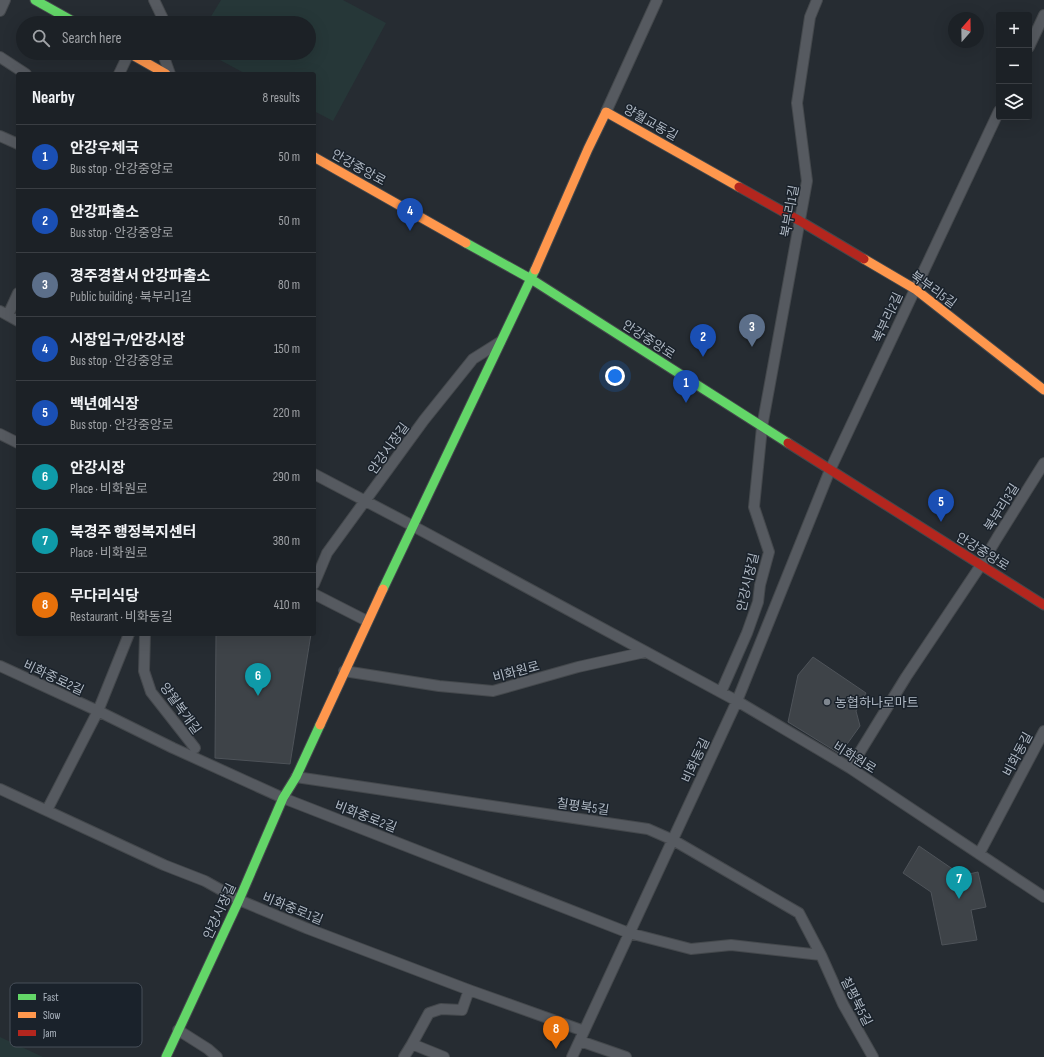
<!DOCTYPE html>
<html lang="en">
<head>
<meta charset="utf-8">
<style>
	:root { --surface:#1c2126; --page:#292e32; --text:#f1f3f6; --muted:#a0a3a7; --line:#3a3e43; --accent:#b45309 }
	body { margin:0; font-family:"Sofia Sans Condensed","Noto Sans KR",sans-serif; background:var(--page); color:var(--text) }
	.controls { position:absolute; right:12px; top:12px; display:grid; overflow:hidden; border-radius:4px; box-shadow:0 4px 16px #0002 }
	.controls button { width:36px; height:36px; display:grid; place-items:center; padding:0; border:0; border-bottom:1px solid var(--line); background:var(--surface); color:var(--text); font:20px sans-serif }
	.compass { position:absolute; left:948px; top:12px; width:36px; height:36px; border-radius:50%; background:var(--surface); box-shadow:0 4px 16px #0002; rotate:20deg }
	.you { position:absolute; left:615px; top:376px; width:14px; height:14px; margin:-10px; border:3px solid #fff; border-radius:50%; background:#1a73e8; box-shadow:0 0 0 6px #1a73e833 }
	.badge { display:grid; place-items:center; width:26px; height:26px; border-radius:50%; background:var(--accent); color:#fff; font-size:13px; font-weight:700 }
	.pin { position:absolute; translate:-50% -33px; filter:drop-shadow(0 1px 2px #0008) }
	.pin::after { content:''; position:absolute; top:21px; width:14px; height:12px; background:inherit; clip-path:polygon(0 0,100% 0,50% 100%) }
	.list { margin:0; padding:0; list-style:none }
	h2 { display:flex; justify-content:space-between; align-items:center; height:52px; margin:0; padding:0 16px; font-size:17px }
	h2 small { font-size:13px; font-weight:400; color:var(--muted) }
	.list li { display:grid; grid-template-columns:26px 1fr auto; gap:12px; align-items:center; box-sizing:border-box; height:64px; padding:0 16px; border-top:1px solid var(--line) }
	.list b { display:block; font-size:15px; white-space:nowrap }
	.list p { margin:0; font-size:13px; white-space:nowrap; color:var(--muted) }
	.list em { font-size:13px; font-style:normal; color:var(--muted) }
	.icon { flex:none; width:22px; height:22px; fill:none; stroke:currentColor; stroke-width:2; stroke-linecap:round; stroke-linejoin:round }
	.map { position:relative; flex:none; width:1044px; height:1057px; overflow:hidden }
	.search { position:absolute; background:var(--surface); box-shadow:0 4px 16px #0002; left:16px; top:16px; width:300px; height:44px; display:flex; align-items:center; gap:10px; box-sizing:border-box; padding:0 14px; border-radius:22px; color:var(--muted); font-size:15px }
	.panel { position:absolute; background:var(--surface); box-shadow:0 4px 16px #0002; left:16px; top:72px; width:300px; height:564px; border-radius:4px }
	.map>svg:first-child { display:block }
	.green { fill:#263738 }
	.building { fill:#3e4348; stroke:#4e5359 }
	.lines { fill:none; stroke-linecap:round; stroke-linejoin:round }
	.street-casing { stroke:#44484c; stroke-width:12 }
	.fast-casing { stroke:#44484c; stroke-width:11 }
	.slow-casing { stroke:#44484c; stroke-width:11 }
	.jam-casing { stroke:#44484c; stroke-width:11 }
	.street { stroke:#565a60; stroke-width:10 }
	.fast { stroke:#63d668; stroke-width:9 }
	.slow { stroke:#ff974d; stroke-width:9 }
	.jam { stroke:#b3261e; stroke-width:9 }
	.poi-dot { fill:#7f8790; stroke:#1a222b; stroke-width:1.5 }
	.labels { text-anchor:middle; stroke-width:3; stroke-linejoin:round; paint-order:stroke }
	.street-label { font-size:13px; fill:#afb8c3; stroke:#1a222b }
	.poi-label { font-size:13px; fill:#afb8c3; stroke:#1a222b; text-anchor:start }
	.key { fill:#1a222b; stroke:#474f59; stroke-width:1 }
	.key-label { font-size:11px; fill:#afb8c3 }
</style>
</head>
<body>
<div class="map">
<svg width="1044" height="1057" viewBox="0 0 1044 1057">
	<rect width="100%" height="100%" fill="#262c32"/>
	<!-- green -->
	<path class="green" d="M221,0H343L386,23L333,121L314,111V74H246L207,53H309V23H207Z
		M0,1037L43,1057H0Z"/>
	<!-- building -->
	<path class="building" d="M216,634H311L290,764L215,758Z
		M813,657L866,693L856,711L860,726L840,754L788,722L798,675Z
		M919,846L954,870L960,876L978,872L986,907L971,910L977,940L942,945L931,892L903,873Z"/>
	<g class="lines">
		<defs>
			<path id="street" d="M154,0L165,23
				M0,11L5,0
				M1029,47L1044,15
				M165,53V60L170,74
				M0,57L26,74
				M119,74L129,53
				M606,112L657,0
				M0,136L18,144
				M0,311L18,321
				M8,315L18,293
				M0,434L18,443
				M314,474L413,526L737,701L850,768L1044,897
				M314,584L327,553L424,420L473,359L500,342
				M314,594L367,621
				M145,634L144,671L151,692L195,748
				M0,666L98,711L173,748L283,798L629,933L691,949L731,945L821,955
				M344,671L439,686L493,691L578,667L645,652
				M721,692L747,633L758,602L760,585L769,552L754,507L762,427L807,181L797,103L810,17L817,0
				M850,768L906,677L981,565L997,538L1044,463
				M296,777L648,829L673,840L799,913L821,955L843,1004L873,1057
				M0,789L164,865L205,881L239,900L306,928L469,990L584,1031
				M47,810L98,711L129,634
				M979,854L1044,731
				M178,1030L208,1049L217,1057
				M580,1041L626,1057
				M412,1044L444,1057
				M404,1057L412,1044L429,1013L441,1009L462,1010L469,990
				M572,1057L737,701L830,470L999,111"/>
			<path id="fast" d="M35,0L76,23
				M466,243L531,279L788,443
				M383,589L535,270
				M166,1057L239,900L283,798L296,777L320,725"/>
			<path id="slow" d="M129,53L166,74
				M314,157L466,243
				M864,259L915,289L1044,390
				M535,270L588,149L606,112L739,187
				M320,725L383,589"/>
			<path id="jam" d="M739,187L800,221L864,259
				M788,443L1044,605"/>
		</defs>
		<!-- street casing -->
		<use href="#street" class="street-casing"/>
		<!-- fast casing -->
		<use href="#fast" class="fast-casing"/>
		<!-- slow casing -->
		<use href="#slow" class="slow-casing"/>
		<!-- jam casing -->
		<use href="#jam" class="jam-casing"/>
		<!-- street -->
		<use href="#street" class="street"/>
		<!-- fast -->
		<use href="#fast" class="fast"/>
		<!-- slow -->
		<use href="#slow" class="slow"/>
		<!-- jam -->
		<use href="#jam" class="jam"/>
	</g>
	<!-- markers -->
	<circle class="poi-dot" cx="827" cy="702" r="4"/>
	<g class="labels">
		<!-- street labels -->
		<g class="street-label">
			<text transform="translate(651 122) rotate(29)" y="5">양월교동길</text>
			<text transform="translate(359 167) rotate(29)" y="5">안강중앙로</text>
			<text transform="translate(789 211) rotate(-80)" y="5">북부리1길</text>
			<text transform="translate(934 289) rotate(36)" y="5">북부리5길</text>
			<text transform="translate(887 317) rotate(-65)" y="5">북부리2길</text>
			<text transform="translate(649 339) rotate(33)" y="5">안강중앙로</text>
			<text transform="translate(388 448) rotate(-54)" y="5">안강시장길</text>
			<text transform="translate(1001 507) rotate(-58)" y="5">북부리3길</text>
			<text transform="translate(983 551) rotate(32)" y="5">안강중앙로</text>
			<text transform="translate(747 582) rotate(-77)" y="5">안강시장길</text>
			<text transform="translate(516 671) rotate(-15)" y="5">비화원로</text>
			<text transform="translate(54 677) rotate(25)" y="5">비화중로2길</text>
			<text transform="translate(181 708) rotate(54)" y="5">양월복개길</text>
			<text transform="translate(1017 754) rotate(-62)" y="5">비화동길</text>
			<text transform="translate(855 757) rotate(32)" y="5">비화원로</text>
			<text transform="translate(695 760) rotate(-65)" y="5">비화동길</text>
			<text transform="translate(583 806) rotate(8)" y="5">칠평북5길</text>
			<text transform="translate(366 816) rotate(21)" y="5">비화중로2길</text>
			<text transform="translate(293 908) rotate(22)" y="5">비화중로1길</text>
			<text transform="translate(219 911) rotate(-65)" y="5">안강시장길</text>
			<text transform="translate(857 1001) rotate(63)" y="5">칠평북5길</text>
		</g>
		<!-- poi labels -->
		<g class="poi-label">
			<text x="835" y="707">농협하나로마트</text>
		</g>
	</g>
	<!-- legend -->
	<rect x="10" y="983" width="132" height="64" rx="6" class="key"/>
	<rect x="18" y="994" width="18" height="6" fill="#63d668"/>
	<rect x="18" y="1012" width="18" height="6" fill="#ff974d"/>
	<rect x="18" y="1030" width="18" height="6" fill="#b3261e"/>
	<g class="key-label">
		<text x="43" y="1001">Fast</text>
		<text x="43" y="1019">Slow</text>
		<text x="43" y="1037">Jam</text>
	</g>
</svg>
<div class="controls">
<button>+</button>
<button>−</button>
<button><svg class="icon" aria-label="layers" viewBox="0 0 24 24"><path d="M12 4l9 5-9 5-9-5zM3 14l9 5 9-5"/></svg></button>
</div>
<svg class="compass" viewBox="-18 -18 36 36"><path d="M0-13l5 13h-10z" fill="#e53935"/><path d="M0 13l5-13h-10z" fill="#a0a3a7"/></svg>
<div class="you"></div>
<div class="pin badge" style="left:686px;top:403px;background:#1a4fb4">1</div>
<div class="pin badge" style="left:703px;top:357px;background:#1a4fb4">2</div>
<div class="pin badge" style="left:752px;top:347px;background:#5c6f8a">3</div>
<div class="pin badge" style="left:410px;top:231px;background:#1a4fb4">4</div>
<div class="pin badge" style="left:941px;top:522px;background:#1a4fb4">5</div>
<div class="pin badge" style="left:258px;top:696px;background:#0f9aa8">6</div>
<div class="pin badge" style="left:959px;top:899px;background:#0f9aa8">7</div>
<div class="pin badge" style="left:556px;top:1049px;background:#e8710a">8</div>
<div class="search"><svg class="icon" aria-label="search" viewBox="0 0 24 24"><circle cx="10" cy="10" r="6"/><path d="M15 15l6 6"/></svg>Search here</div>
<section class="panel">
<h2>Nearby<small>8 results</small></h2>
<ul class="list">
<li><span class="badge" style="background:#1a4fb4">1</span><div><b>안강우체국</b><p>Bus stop · 안강중앙로</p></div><em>50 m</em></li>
<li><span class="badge" style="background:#1a4fb4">2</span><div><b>안강파출소</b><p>Bus stop · 안강중앙로</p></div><em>50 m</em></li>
<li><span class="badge" style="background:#5c6f8a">3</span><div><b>경주경찰서 안강파출소</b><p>Public building · 북부리1길</p></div><em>80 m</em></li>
<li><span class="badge" style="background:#1a4fb4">4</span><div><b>시장입구/안강시장</b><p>Bus stop · 안강중앙로</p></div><em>150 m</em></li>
<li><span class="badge" style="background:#1a4fb4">5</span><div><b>백년예식장</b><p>Bus stop · 안강중앙로</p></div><em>220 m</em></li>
<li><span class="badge" style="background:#0f9aa8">6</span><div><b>안강시장</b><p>Place · 비화원로</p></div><em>290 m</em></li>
<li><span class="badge" style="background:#0f9aa8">7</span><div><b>북경주 행정복지센터</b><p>Place · 비화원로</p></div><em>380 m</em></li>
<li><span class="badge" style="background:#e8710a">8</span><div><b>무다리식당</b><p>Restaurant · 비화동길</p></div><em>410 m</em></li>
</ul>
</section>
</div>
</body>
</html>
